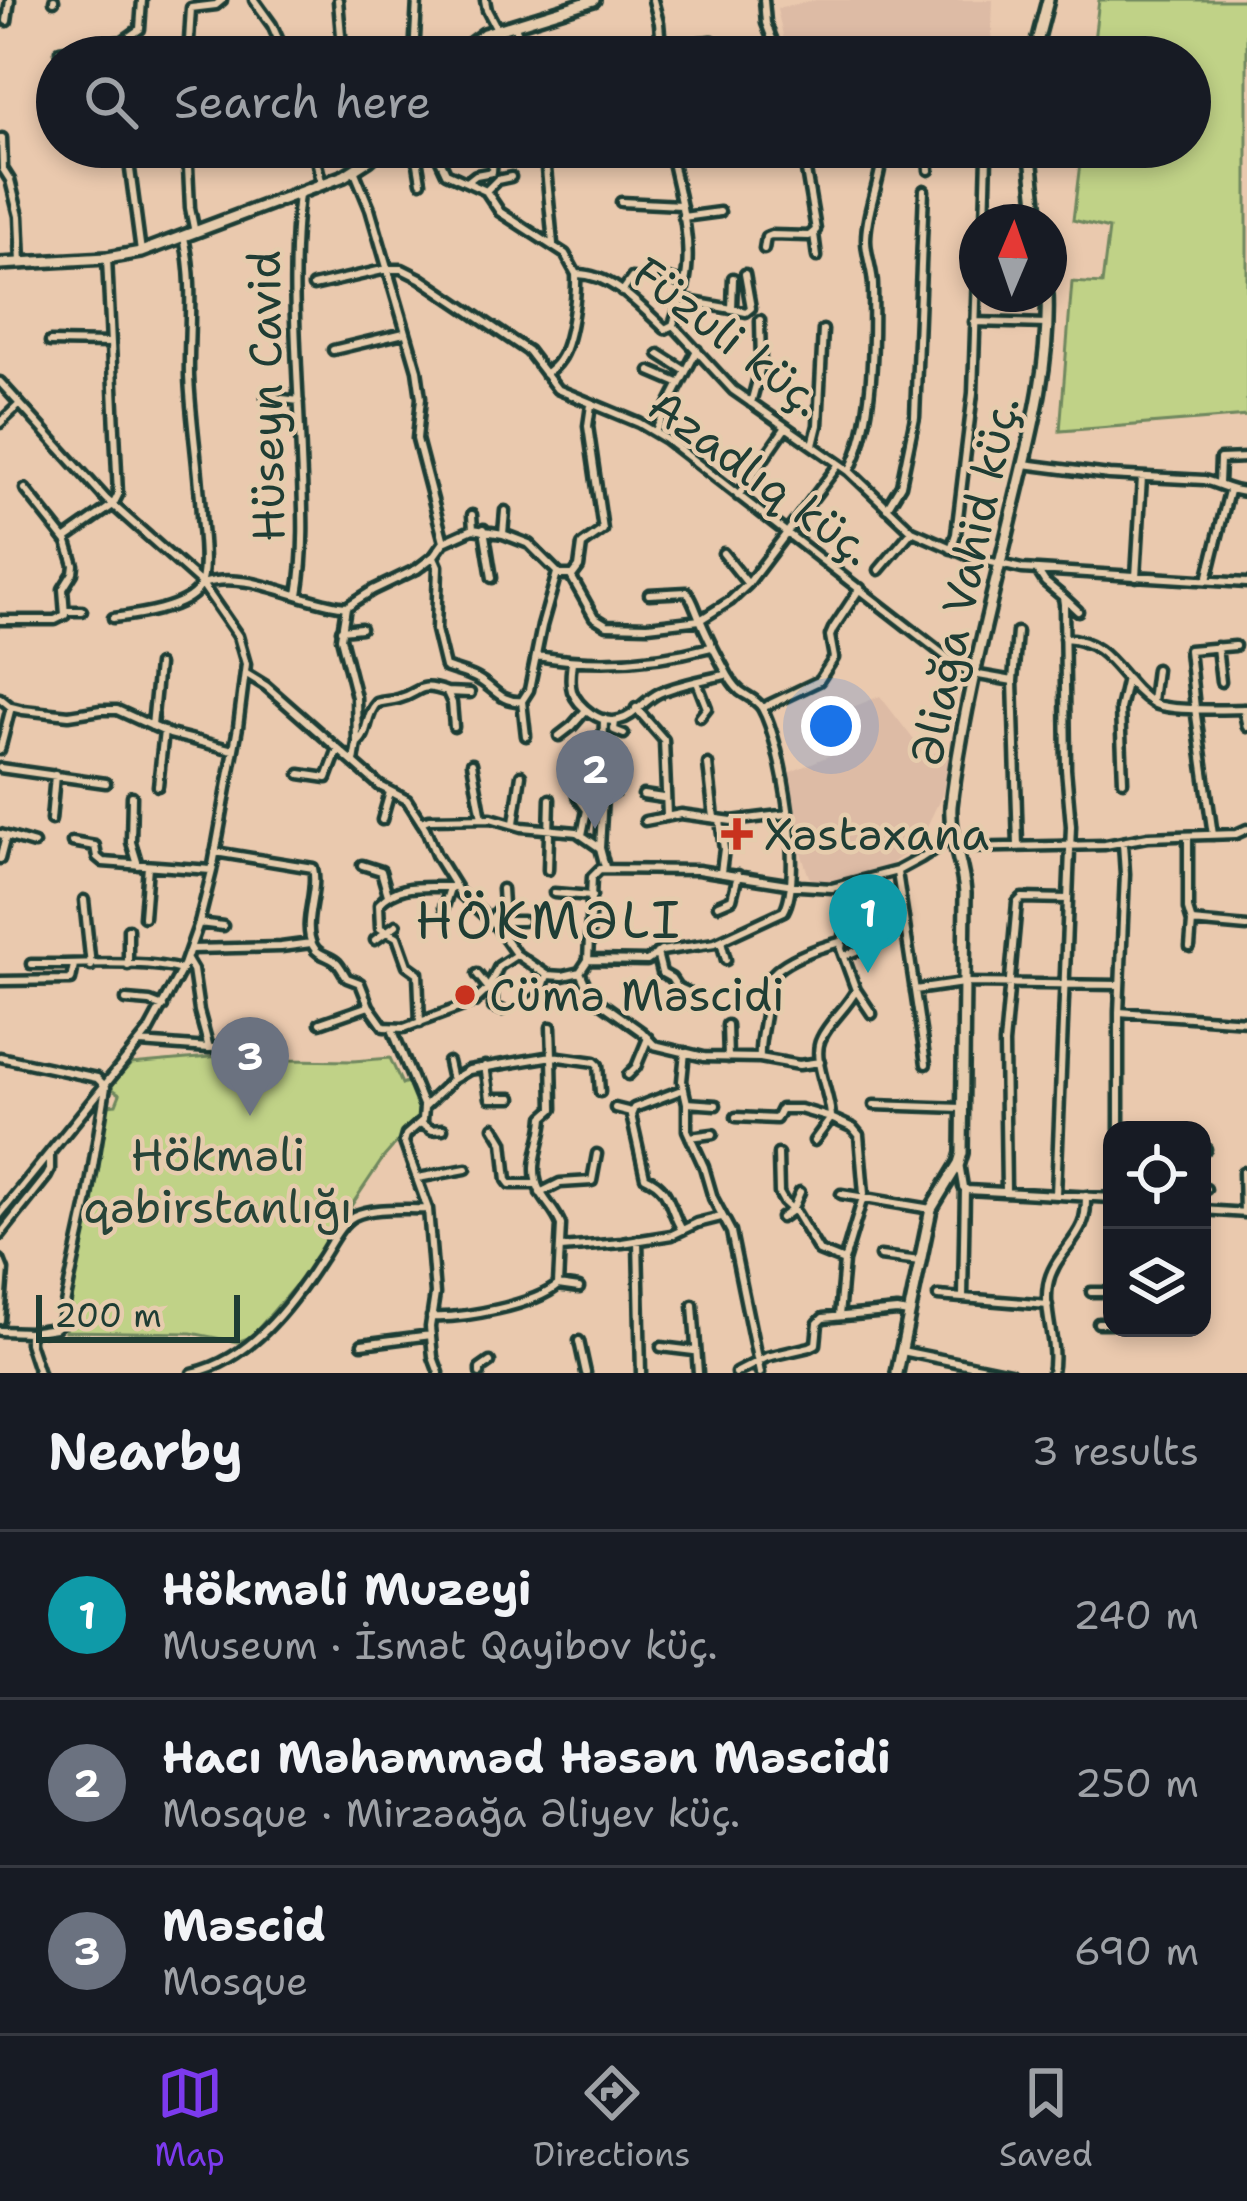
<!DOCTYPE html>
<html lang="en">
<head>
<meta charset="utf-8">
<style>
	:root { --surface:#171b24; --page:#20242c; --text:#f1f3f6; --muted:#9ea1a6; --line:#363941; --accent:#7c3aed }
	body { margin:0; font-family:"Shantell Sans",sans-serif; background:var(--page); color:var(--text) }
	.controls { position:absolute; right:36px; bottom:36px; display:grid; overflow:hidden; border-radius:24px; box-shadow:0 6px 18px #0003 }
	.controls button { width:108px; height:108px; display:grid; place-items:center; padding:0; border:0; border-bottom:3px solid var(--line); background:var(--surface); color:var(--text); font:60px sans-serif }
	.compass { position:absolute; left:959px; top:204px; width:108px; height:108px; border-radius:50%; background:var(--surface); box-shadow:0 6px 18px #0003; rotate:2deg }
	.scale { position:absolute; left:36px; bottom:30px; width:204px; box-sizing:border-box; padding-left:12px; border:6px solid #1f3d34; border-top:0; font-size:33px; line-height:42px; white-space:nowrap; color:#1f3d34; -webkit-text-stroke:9px #e6ccad; paint-order:stroke }
	.you { position:absolute; left:831px; top:726px; width:42px; height:42px; margin:-30px; border:9px solid #fff; border-radius:50%; background:#1a73e8; box-shadow:0 0 0 18px #1a73e833 }
	.badge { display:grid; place-items:center; width:78px; height:78px; border-radius:50%; background:var(--accent); color:#fff; font-size:39px; font-weight:700 }
	.pin { position:absolute; translate:-50% -99px; filter:drop-shadow(0 3px 6px #0008) }
	.pin::after { content:''; position:absolute; top:63px; width:42px; height:36px; background:inherit; clip-path:polygon(0 0,100% 0,50% 100%) }
	.list { margin:0; padding:0; list-style:none }
	h2 { display:flex; justify-content:space-between; align-items:center; height:156px; margin:0; padding:0 48px; font-size:51px }
	h2 small { font-size:39px; font-weight:400; color:var(--muted) }
	.list li { display:grid; grid-template-columns:78px 1fr auto; gap:36px; align-items:center; box-sizing:border-box; height:168px; padding:0 48px; border-top:3px solid var(--line) }
	.list b { display:block; font-size:45px; white-space:nowrap }
	.list p { margin:0; font-size:39px; white-space:nowrap; color:var(--muted) }
	.list em { font-size:39px; font-style:normal; color:var(--muted) }
	.icon { flex:none; width:66px; height:66px; fill:none; stroke:currentColor; stroke-width:2; stroke-linecap:round; stroke-linejoin:round }
	.map { position:relative; flex:none; width:1247px; height:1373px; overflow:hidden }
	.search { position:absolute; background:var(--surface); box-shadow:0 6px 18px #0003; left:36px; right:36px; top:36px; height:132px; display:flex; align-items:center; gap:30px; box-sizing:border-box; padding:0 42px; border-radius:66px; color:var(--muted); font-size:45px }
	.sheet { height:660px; background:var(--surface) }
	nav { display:flex; justify-content:space-around; align-items:center; box-sizing:border-box; height:168px; border-top:3px solid var(--line); background:var(--surface); font-size:33px; color:var(--muted) }
	nav a { display:grid; justify-items:center; gap:6px }
	nav .on { color:var(--accent) }
	.map>svg:first-child { display:block }
	.built { fill:#ddbba5 }
	.green { fill:#c0d287; stroke:#70885e; stroke-width:3 }
	.lines { fill:none; stroke-linecap:round; stroke-linejoin:round }
	.street-casing { stroke:#1f3d34; stroke-width:15 }
	.secondary-casing { stroke:#1f3d34; stroke-width:18 }
	.street { stroke:#e6ccad; stroke-width:6 }
	.secondary { stroke:#e6ccad; stroke-width:9 }
	.poi-dot { fill:#c8321e; stroke:#e6ccad; stroke-width:4.5 }
	.labels { text-anchor:middle; stroke-width:9; stroke-linejoin:round; paint-order:stroke }
	.street-label { font-size:45px; fill:#1f3d34; stroke:#e6ccad }
	.poi-label { font-size:45px; fill:#1f3d34; stroke:#e6ccad; text-anchor:start }
	.park-label { font-size:45px; fill:#274438; stroke:#e6ccad }
	.quarter-label { font-size:51px; letter-spacing:3px; fill:#1f3d34; stroke:#e6ccad }
</style>
</head>
<body>
<div class="map">
<svg width="1247" height="1373" viewBox="0 0 1247 1373">
	<rect width="100%" height="100%" fill="#eac9ae"/>
	<filter id="ink" filterUnits="userSpaceOnUse"><feTurbulence type="fractalNoise" baseFrequency=".00833" numOctaves="2"/><feDisplacementMap in="SourceGraphic" scale="24" xChannelSelector="R" yChannelSelector="G"/><feConvolveMatrix kernelMatrix="1 2 1 2 8 2 1 2 1" color-interpolation-filters="sRGB"/></filter>
	<g filter="url(#ink)">
		<!-- built -->
		<path class="built" d="M816,0H993L991,57H788L777,9Z
			M880,696L920,748L950,758L942,795L919,843L889,866L836,883L817,882L809,877L790,819L798,817L786,774L838,752L828,717Z"/>
		<!-- green -->
		<path class="green" d="M1099,0H1247V416L1060,431L1072,282L1102,284L1109,229L1073,220L1082,147H1190V57H1092Z
			M277,1051L286,1060L353,1061L390,1058L402,1084L409,1081L416,1092L419,1110L417,1119L384,1157L306,1273L251,1337L237,1342L191,1333L65,1331L107,1105L116,1104L120,1094L111,1088V1085L131,1064Z"/>
		<g class="lines">
			<defs>
				<path id="street" d="M254,0L272,25L286,57
					M485,0L487,10L497,29
					M653,0L659,23L662,57
					M764,0L766,23L779,57
					M54,1V0
					M7,21L10,0
					M515,26L526,57
					M661,46L712,41L717,57
					M60,51L123,41L140,29L142,0
					M188,57L191,8L216,5L222,0
					M330,57L338,55L342,47L338,0
					M414,57L417,0
					M2,138L3,169L10,180L19,216L21,263
					M127,147L141,252
					M187,147L190,208L195,233
					M313,147L322,185
					M410,147L418,164L421,182
					M434,147L446,173L486,191L500,212L565,254L576,274C611,273 641,307 665,329L673,325L733,390L849,471L912,531L974,558L1022,569L1247,583
					M544,147L553,244
					M599,147L604,149
					M669,147C676,186 691,229 687,270C685,289 679,307 673,325
					M927,147L929,170
					M940,147L946,148
					M882,149L894,147
					M354,170L370,209L417,370L421,398L417,439L444,542
					M467,182L476,175L492,172L493,155
					M486,191L497,180L511,177
					M621,202L681,205
					M683,217L720,212
					M985,222L987,156
					M814,234L817,257
					M764,249L766,237L771,235L809,236L816,230L802,147
					M664,278L684,283
					M313,286L387,269H402L420,278L528,351L557,389L639,423L666,439L957,665L973,674L1013,681
					M622,292L632,278
					M681,300L732,309L733,278
					M732,309L746,312L751,308L745,274
					M974,322L1047,324
					M50,342L111,343
					M333,350L404,333
					M659,354L684,370
					M650,371L678,383
					M545,374C549,371 556,365 559,360C571,344 577,295 576,274
					M0,382L106,499L202,584L238,636L246,664L238,727L212,871L199,923L184,965L148,1032L0,1214
					M266,397L299,401
					M751,403L761,366L760,320
					M0,423L20,404
					M655,432L697,350
					M813,445L818,425L823,330
					M1024,464L1109,475L1204,480C1220,484 1231,492 1247,492
					M849,471C874,427 874,338 873,286C873,270 866,256 866,240C866,208 883,178 882,147
					M1219,484L1220,459L1247,458
					M738,496L786,427
					M887,508L901,485L915,417L924,190
					M472,515L473,529
					M484,529L492,578
					M503,534L505,511
					M66,538L113,505L118,495L107,258
					M951,549L956,534L973,393L977,273
					M723,553L748,584
					M434,557L438,566L436,630L445,667C455,671 466,673 476,678C494,687 500,703 522,701
					M879,570L912,531
					M1038,571L1045,582L1063,597L1064,604L1066,769L1071,826L1056,1194
					M571,576L594,617L607,625L648,626L700,620L730,601L748,584L839,464
					M1136,577L1142,477
					M1207,580L1229,491
					M202,584C248,569 299,602 346,607L373,590L417,569L434,556L444,542L473,529L503,534L529,544L560,575H573L579,567L582,545L603,530L588,426L591,405
					M298,595C306,548 303,503 301,456C298,369 289,280 299,194
					M1063,597L1078,611
					M346,607L341,638L356,697L357,743L354,762
					M66,611H82
					M113,618C136,615 185,609 199,588C208,574 202,533 201,515C199,469 191,423 189,376C188,331 195,281 184,238
					M0,620H55L65,615L63,589L73,573L74,565L67,542L25,489
					M341,630L361,628
					M1017,632L1013,681L1018,846
					M1064,638C1111,640 1120,683 1153,703C1167,712 1228,709 1247,709
					M1217,647L1221,682
					M537,656C597,666 652,663 711,647
					M572,662C571,671 569,681 572,691C578,707 601,725 619,720C634,717 644,700 659,693C680,684 703,680 725,675
					M245,673L266,686L380,786L407,800L425,828L436,855L459,892L496,926L516,954L547,975L563,976L580,972
					M697,682L707,708L700,717
					M447,692L470,693
					M0,698L11,707L23,710L69,715L101,710H117L170,734L233,750
					M1152,701L1156,669
					M636,708L664,740L667,816
					M762,708L819,681L834,658L830,636L833,629L860,588
					M1243,709L1247,727
					M615,721L614,730L624,734
					M152,726L158,665
					M526,736L522,701L529,690L542,626L557,573
					M559,736L572,726L586,710
					M357,743C369,735 365,715 377,703C384,701 391,701 398,699C422,693 416,681 447,692L452,703L454,727
					M0,750L11,707
					M603,757L604,719
					M472,763L482,818
					M708,764L714,818
					M0,768L106,783
					M300,774L327,778L338,749
					M1123,781L1120,709L1127,678
					M158,786L164,731
					M643,795L663,798
					M132,796L131,842L138,865
					M577,796L587,810L582,835
					M51,820L55,775
					M382,820L390,792
					M720,820L724,849L721,872
					M645,821L681,814L732,821L788,814
					M421,822L429,819L491,818L522,827L577,832L600,848L605,867
					M514,823L521,775
					M0,834L34,844
					M1213,835L1195,708L1189,650L1235,646
					M1188,836V909L1192,922L1247,927
					M72,842L95,846L97,857L103,862L211,870
					M600,848L603,796L614,793
					M957,848L1105,845L1148,837L1236,834L1247,829
					M215,852L313,868C319,892 301,923 313,946C318,956 328,955 336,962C340,965 344,974 347,978L360,983L369,1006L384,1027L404,1028L474,1002L488,989L499,966L516,955
					M0,859L6,836
					M362,865L381,871L388,895
					M548,870L550,799
					M897,872L926,1064
					M554,893L592,896
					M84,900L91,966
					M718,905L732,899L738,875
					M444,907L450,888
					M144,917L148,866
					M490,920L503,905L502,889
					M199,923L223,926
					M496,926L504,921H523
					M128,929V965
					M375,940L396,925
					M721,941L726,960
					M1190,947L1192,922
					M191,949L281,947L311,943
					M657,953L662,973L671,978L677,987L688,992L691,1004H697
					M844,956L873,944
					M187,960L193,970L199,1011L209,1048
					M588,960L647,961L661,951L715,943L784,911C804,876 782,743 762,708C756,699 748,697 740,691C733,685 728,676 724,668C715,652 706,634 699,617C695,608 693,600 687,592L649,594
					M31,964C76,965 141,959 182,970
					M580,972L588,960L592,877L600,869L698,870L800,886L832,888L897,871L921,858L953,837
					M580,972L589,992L597,1000L642,1032L654,1045L704,1057L760,1058L799,1065L820,1062
					M477,974L493,994V1007L502,1010
					M0,981L71,980L74,965
					M856,990L872,1014
					M915,990L963,983L1120,985
					M126,1000L150,1002L163,1007
					M530,1003L540,996L547,975
					M1119,1012L1247,1021
					M320,1023L369,1006
					M420,1023L418,973L407,965L397,937L380,928L379,904C399,882 425,888 453,887
					M727,1025L728,1058
					M551,1027L552,1056L595,1062L598,1065L600,1092
					M392,1029L424,1107L423,1120L406,1135L404,1142L428,1209L435,1294L430,1327L433,1357L439,1373
					M140,1043L209,1048L278,1045
					M685,1052L682,1081L687,1103V1130L704,1167L713,1198L731,1232L760,1373
					M0,1057L97,1078L106,1087L87,1203L61,1322L55,1328L29,1332V1343L39,1373
					M760,1058C759,1044 762,1035 764,1021C767,1009 764,995 768,983C774,962 821,947 840,942
					M448,1062L452,1080
					M485,1066L490,1098H512
					M628,1075L636,1067L648,1038
					M687,1103L716,1105
					M874,1105L962,1108
					M424,1107L452,1080L469,1070L552,1056L553,1109L544,1117C543,1142 528,1164 539,1189C545,1202 556,1211 561,1225L558,1285C535,1305 462,1319 431,1317
					M615,1108L631,1112
					M736,1117L776,1119L781,1109H800L831,1118L814,1141
					M420,1123L432,1130L443,1129
					M494,1127L503,1142L507,1180L510,1184H537
					M1119,1130V1012L1125,874L1123,843
					M690,1137L713,1134
					M1202,1149H1206
					M778,1154L779,1193L784,1202L796,1213L819,1251L844,1261
					M959,1163L963,1187L967,1190L1112,1198
					M1243,1172L1244,1213
					M418,1178L466,1169
					M1202,1189H1206
					M1006,1192L1004,1044L1017,903L1022,898L1068,899
					M540,1193L560,1183L592,1181L597,1154
					M841,1194L931,1209
					M1202,1210L1247,1213
					M781,1218L792,1210L800,1192
					M682,1230C668,1207 672,1189 645,1177L631,1115L634,1108L684,1089
					M0,1235L47,1176L50,1170V1154
					M638,1240L641,1373
					M561,1248L622,1243L672,1235L697,1223L721,1217
					M880,1256L920,1261
					M0,1260L4,1270L0,1320
					M558,1285L579,1288
					M1091,1292H1112
					M938,1296L1048,1305
					M963,1297L965,1189
					M1202,1299V1305
					M693,1305L698,1373
					M839,1316L844,1261L864,1194L859,1135L853,1128L831,1118C831,1095 811,1059 821,1039C829,1021 847,1008 856,990L841,949L846,918L840,887
					M1098,1323H1112
					M0,1331L29,1332
					M579,1341L586,1373
					M362,1344L431,1335
					M661,1347L694,1351
					M902,1351L1010,1373
					M192,1373C249,1361 290,1307 320,1260C330,1246 339,1224 354,1216C374,1206 406,1210 428,1209
					M480,1373V1369L490,1362
					M736,1373L767,1357L810,1347L816,1344L818,1323L823,1318L897,1311L908,1313
					M1052,1373C1058,1343 1043,1314 1048,1285C1052,1260 1073,1246 1082,1225C1086,1216 1086,1206 1086,1196"/>
				<path id="secondary" d="M453,57L484,34L594,0
					M1033,57L1048,0
					M1030,147L1038,222
					M0,264L107,258L141,252L344,176L369,160L383,147
					M897,1373L931,1209L959,1163L962,1153L965,893C963,863 949,836 951,806C963,707 989,611 1012,514C1029,442 1050,369 1047,294"/>
			</defs>
			<!-- street casing -->
			<use href="#street" class="street-casing"/>
			<!-- secondary casing -->
			<use href="#secondary" class="secondary-casing"/>
			<!-- street -->
			<use href="#street" class="street"/>
			<!-- secondary -->
			<use href="#secondary" class="secondary"/>
		</g>
	</g>
	<!-- markers -->
	<g class="poi-dot">
		<path d="M731 816h12v12h12v12h-12v12h-12v-12h-12v-12h12z"/>
		<circle cx="465" cy="995" r="12"/>
	</g>
	<g class="labels">
		<!-- street labels -->
		<g class="street-label">
			<text transform="translate(728 336) rotate(38)" y="16">Füzuli küç.</text>
			<text transform="translate(266 396) rotate(-91)" y="16">Hüseyn Cavid</text>
			<text transform="translate(761 477) rotate(36)" y="16">Azadlıq küç.</text>
			<text transform="translate(964 581) rotate(-78)" y="16">Əliağa Vahid küç.</text>
		</g>
		<!-- poi labels -->
		<g class="poi-label">
			<text x="764" y="850">Xəstəxana</text>
			<text x="489" y="1011">Cümə Məscidi</text>
		</g>
		<!-- park labels -->
		<g class="park-label">
			<text x="218" y="1171">Hökməli<tspan x="218" dy="52">qəbirstanlığı</tspan></text>
		</g>
		<!-- quarter labels -->
		<g class="quarter-label">
			<text x="549" y="938">HÖKMƏLI</text>
		</g>
	</g>
</svg>
<div class="controls">
<button><svg class="icon" aria-label="locate" viewBox="0 0 24 24"><circle cx="12" cy="12" r="6"/><path d="M12 2v4M12 18v4M2 12h4M18 12h4"/></svg></button>
<button><svg class="icon" aria-label="layers" viewBox="0 0 24 24"><path d="M12 4l9 5-9 5-9-5zM3 14l9 5 9-5"/></svg></button>
</div>
<svg class="compass" viewBox="-18 -18 36 36"><path d="M0-13l5 13h-10z" fill="#e53935"/><path d="M0 13l5-13h-10z" fill="#9ea1a6"/></svg>
<div class="scale">200 m</div>
<div class="you"></div>
<div class="pin badge" style="left:868px;top:973px;background:#0f9aa8">1</div>
<div class="pin badge" style="left:595px;top:829px;background:#6b7280">2</div>
<div class="pin badge" style="left:250px;top:1116px;background:#6b7280">3</div>
<div class="search"><svg class="icon" aria-label="search" viewBox="0 0 24 24"><circle cx="10" cy="10" r="6"/><path d="M15 15l6 6"/></svg>Search here</div>
</div>
<section class="sheet">
<h2>Nearby<small>3 results</small></h2>
<ul class="list">
<li><span class="badge" style="background:#0f9aa8">1</span><div><b>Hökməli Muzeyi</b><p>Museum · İsmət Qayibov küç.</p></div><em>240 m</em></li>
<li><span class="badge" style="background:#6b7280">2</span><div><b>Hacı Məhəmməd Həsən Məscidi</b><p>Mosque · Mirzəağa Əliyev küç.</p></div><em>250 m</em></li>
<li><span class="badge" style="background:#6b7280">3</span><div><b>Məscid</b><p>Mosque</p></div><em>690 m</em></li>
</ul>
</section>
<nav>
<a class="on"><svg class="icon" aria-label="map" viewBox="0 0 24 24"><path d="M3 6l6-2 6 2 6-2v14l-6 2-6-2-6 2zM9 4v14M15 6v14"/></svg>Map</a>
<a><svg class="icon" aria-label="directions" viewBox="0 0 24 24"><path d="M12 3l9 9-9 9-9-9zM9 14v-3h6M13 9l2 2-2 2"/></svg>Directions</a>
<a><svg class="icon" aria-label="saved" viewBox="0 0 24 24"><path d="M7 4h10v16l-5-4-5 4z"/></svg>Saved</a>
</nav>
</body>
</html>
